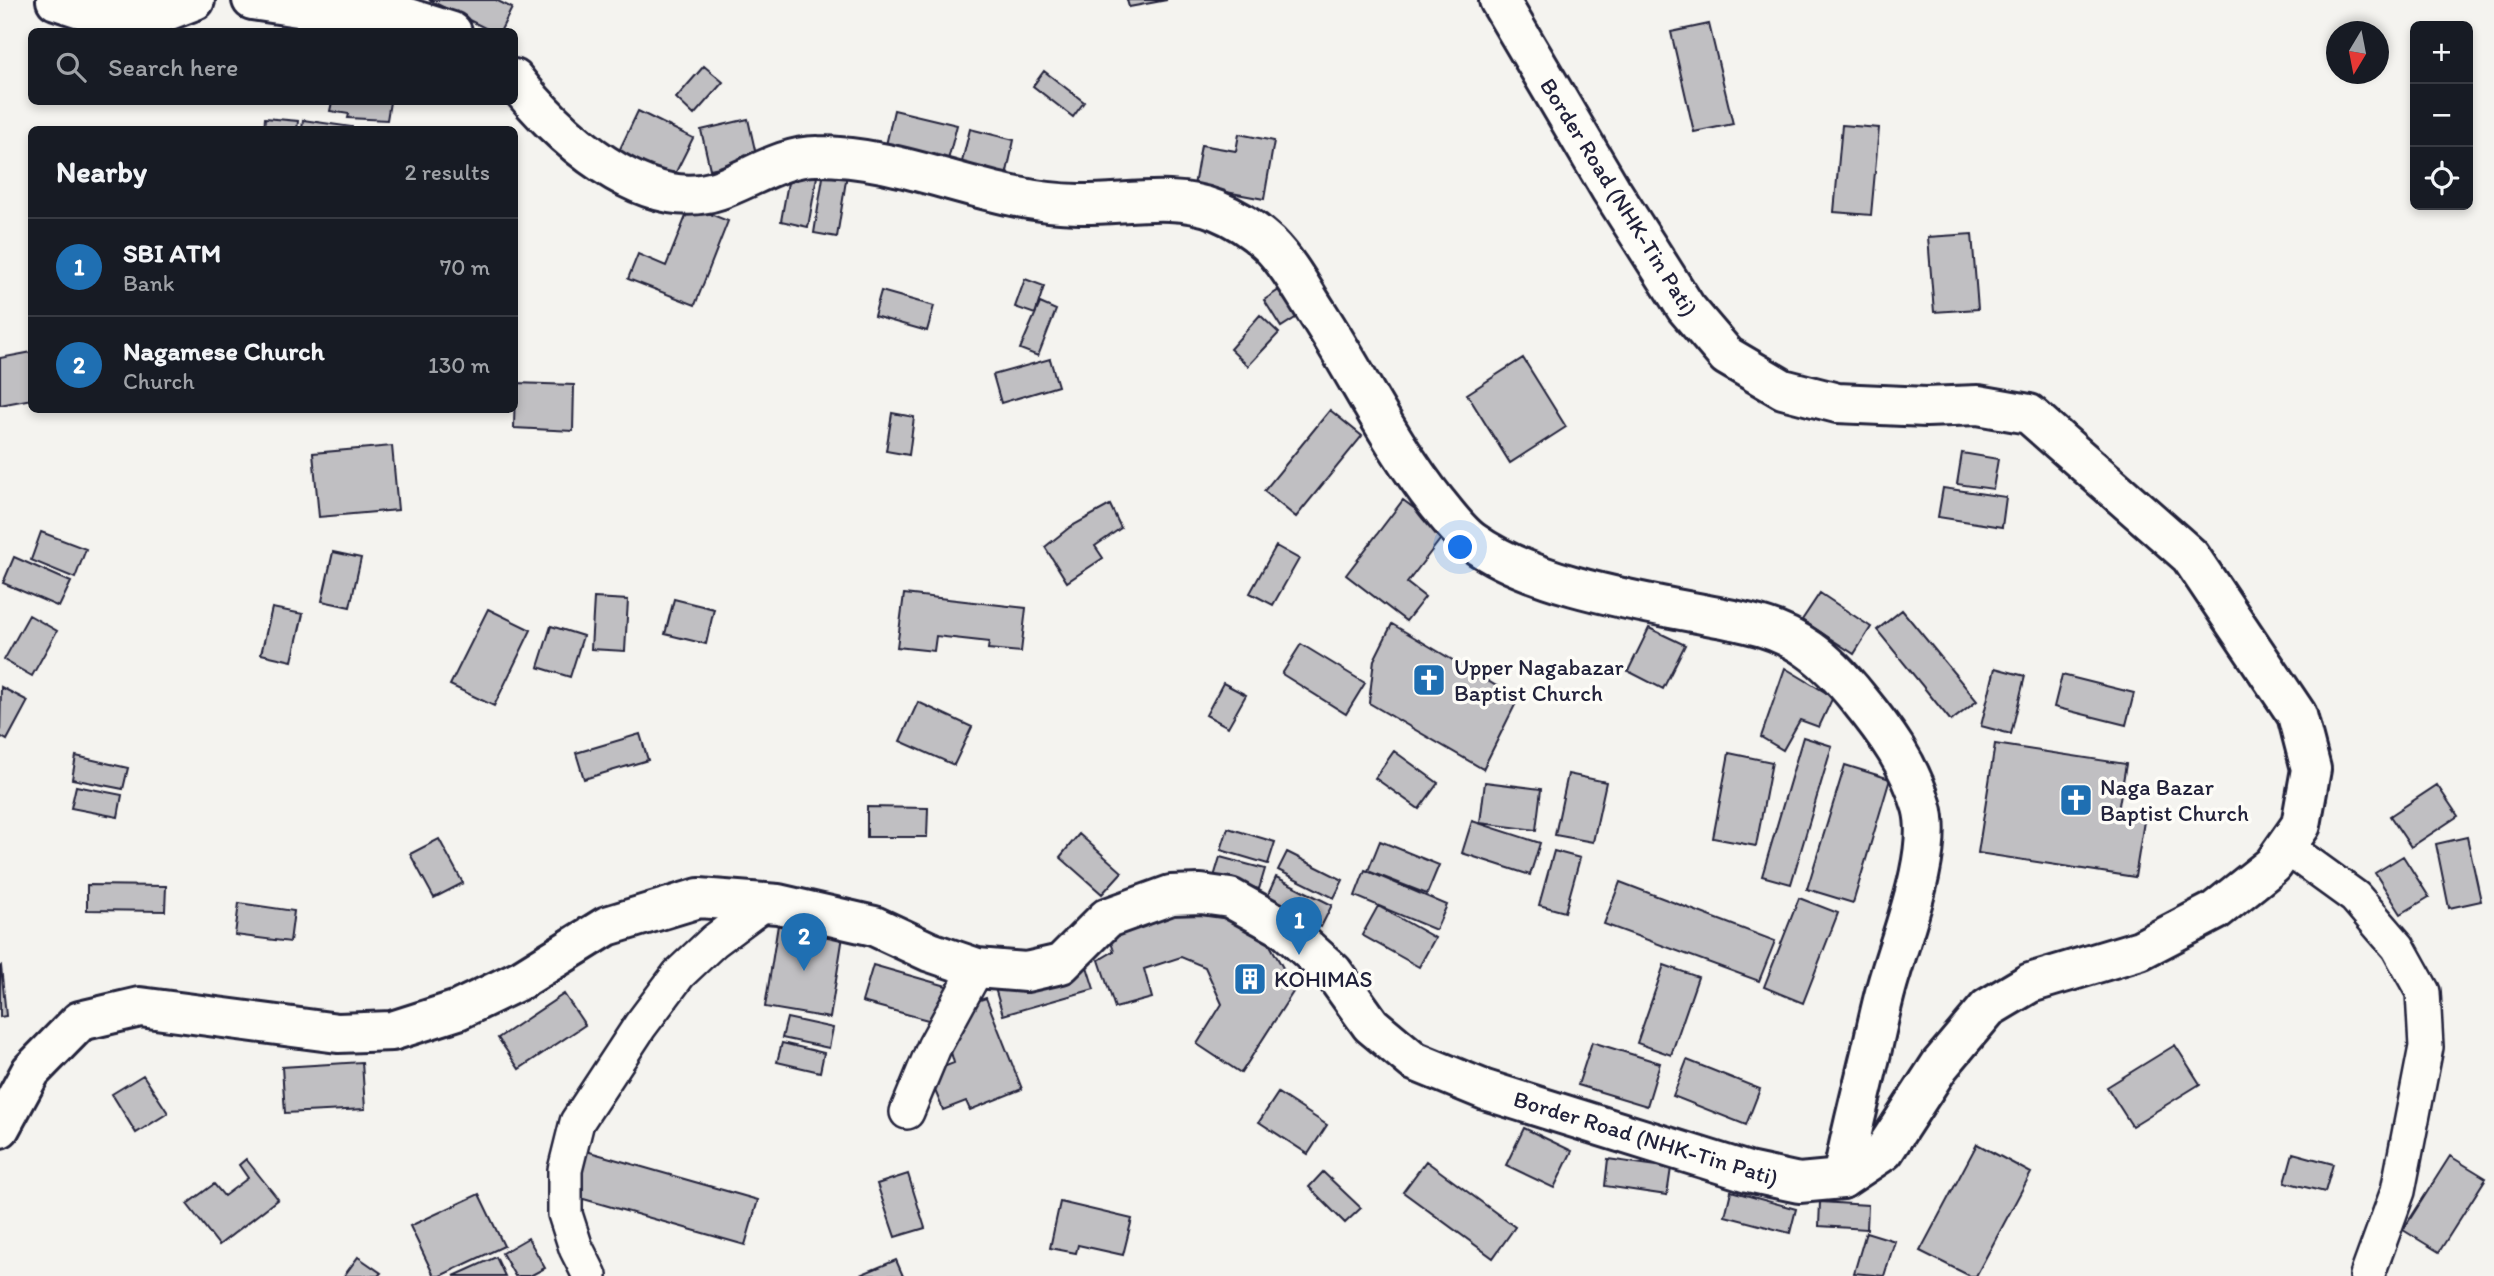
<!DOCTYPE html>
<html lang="en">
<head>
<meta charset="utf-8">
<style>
	:root { --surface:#171b24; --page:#20242c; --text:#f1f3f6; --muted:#9ea1a6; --line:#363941; --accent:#1f6fb2 }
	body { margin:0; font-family:Itim,sans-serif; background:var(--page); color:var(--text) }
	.controls { position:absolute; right:21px; top:21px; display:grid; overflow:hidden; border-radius:10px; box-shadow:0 4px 10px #0003 }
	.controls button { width:63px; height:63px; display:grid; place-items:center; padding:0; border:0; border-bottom:2px solid var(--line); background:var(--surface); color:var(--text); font:35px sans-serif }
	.compass { position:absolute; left:2326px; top:21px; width:63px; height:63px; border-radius:50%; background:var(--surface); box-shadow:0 4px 10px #0003; rotate:190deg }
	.you { position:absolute; left:1461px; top:548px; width:24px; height:24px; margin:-18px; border:5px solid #fff; border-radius:50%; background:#1a73e8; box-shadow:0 0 0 10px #1a73e833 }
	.badge { display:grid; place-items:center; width:46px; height:46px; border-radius:50%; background:var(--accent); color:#fff; font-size:23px; font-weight:700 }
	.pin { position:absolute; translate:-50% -58px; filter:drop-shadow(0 2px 4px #0008) }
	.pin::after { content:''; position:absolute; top:37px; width:24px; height:21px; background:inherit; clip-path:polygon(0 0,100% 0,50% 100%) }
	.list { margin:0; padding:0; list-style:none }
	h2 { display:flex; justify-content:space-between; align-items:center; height:91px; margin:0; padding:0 28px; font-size:30px }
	h2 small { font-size:23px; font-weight:400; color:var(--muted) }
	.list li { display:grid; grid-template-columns:46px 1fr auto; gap:21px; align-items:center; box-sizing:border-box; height:98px; padding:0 28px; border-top:2px solid var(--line) }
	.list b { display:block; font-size:26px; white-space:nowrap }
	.list p { margin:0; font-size:23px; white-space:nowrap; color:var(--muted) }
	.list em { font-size:23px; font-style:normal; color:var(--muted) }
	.icon { flex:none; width:38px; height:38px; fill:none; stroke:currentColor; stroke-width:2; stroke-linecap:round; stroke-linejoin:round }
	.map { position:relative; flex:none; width:2494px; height:1276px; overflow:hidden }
	.search { position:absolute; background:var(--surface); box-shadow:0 4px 10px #0003; left:28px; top:28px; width:490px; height:77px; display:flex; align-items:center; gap:18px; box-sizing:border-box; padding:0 24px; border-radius:10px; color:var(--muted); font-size:26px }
	.panel { position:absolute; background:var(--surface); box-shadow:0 4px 10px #0003; left:28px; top:126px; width:490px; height:287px; border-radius:10px }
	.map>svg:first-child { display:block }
	.building { fill:#c0bfc2; stroke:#22223b; stroke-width:2 }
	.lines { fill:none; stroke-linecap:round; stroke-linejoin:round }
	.minor-casing { stroke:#22223b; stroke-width:38 }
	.tertiary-casing { stroke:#22223b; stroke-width:44 }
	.primary-casing { stroke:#22223b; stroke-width:44 }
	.minor { stroke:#fdfcf7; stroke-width:33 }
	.tertiary { stroke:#fdfcf7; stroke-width:38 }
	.primary { stroke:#fdfcf7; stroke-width:38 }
	.labels { text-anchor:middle; stroke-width:7; stroke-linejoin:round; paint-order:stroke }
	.street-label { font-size:23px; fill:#22223b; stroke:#fdfcf7 }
	.poi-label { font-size:23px; fill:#22223b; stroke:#fdfcf7; text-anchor:start }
</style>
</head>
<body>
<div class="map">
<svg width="2494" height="1276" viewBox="0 0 2494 1276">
	<rect width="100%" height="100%" fill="#f4f3ef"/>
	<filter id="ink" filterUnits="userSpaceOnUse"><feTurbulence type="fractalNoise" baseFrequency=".0143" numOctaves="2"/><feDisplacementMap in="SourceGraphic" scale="14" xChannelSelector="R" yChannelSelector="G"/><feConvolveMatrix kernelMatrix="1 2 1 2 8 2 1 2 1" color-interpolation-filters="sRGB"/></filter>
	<g filter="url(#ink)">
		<!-- building -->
		<path class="building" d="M429,0H496L512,8L500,32H493Z
			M1127,0H1167L1129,7Z
			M1709,24L1733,124L1694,132L1671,32Z
			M704,66L723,82L694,115L676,98Z
			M1044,71L1084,102L1073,117L1033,86Z
			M332,102H390L387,120L348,118L349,114L330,111Z
			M894,110L957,125L948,160L886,145Z
			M638,111L693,138L673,178L619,151Z
			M265,118L298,121L297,130H264Z
			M748,119L757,159L710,169L701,130Z
			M303,120L352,127V130H302Z
			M1842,125L1879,128L1871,215L1834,212Z
			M970,129L1014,140L1005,181L960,170Z
			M1239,134L1274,141L1264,199L1194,186L1201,145L1236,151Z
			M791,166L818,171L808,227L781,221Z
			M824,171L847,174L837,237L814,233Z
			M690,206L728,221L695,305L628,279L638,254L666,266Z
			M1972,234L1978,309L1934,312L1928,237Z
			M1025,279L1044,286L1035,314L1015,307Z
			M1282,288L1300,315L1281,327L1264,300Z
			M881,291L934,306L927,331L874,316Z
			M1040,303L1056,310L1038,356L1020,349Z
			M1260,315L1279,333L1248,366L1230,349Z
			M32,352V399L0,405V358Z
			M1523,358L1566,427L1510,463L1467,394Z
			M1050,359L1058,386L1001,403L993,375Z
			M515,383L574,385L573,431L514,428Z
			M1330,410L1362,436L1296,517L1264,491Z
			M892,413L914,417L909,455L886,451Z
			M392,446L398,510L319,517L313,453Z
			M1962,453L1998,459L1993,489L1957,484Z
			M1943,488L2006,497L2002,527L1938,517Z
			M1403,500L1446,532L1407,583L1425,597L1406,621L1346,575Z
			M1110,505L1121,528L1095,546L1103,558L1067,582L1045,547L1070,527Z
			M41,532L86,549L75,578L31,560Z
			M1276,546L1299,559L1273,605L1250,593Z
			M333,552L361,558L350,607L322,601Z
			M14,557L71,582L59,607L3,583Z
			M1820,593L1871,627L1854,654L1802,620Z
			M904,594L1026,608L1021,652L988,649L989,642L936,636L934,651L897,647Z
			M594,598L628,600L625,651L591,649Z
			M674,599L714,609L706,644L665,634Z
			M272,608L303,614L292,661L261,654Z
			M488,609L531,630L494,706L450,685Z
			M1902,610L1977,701L1951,721L1877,630Z
			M29,615L57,631L32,676L4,660Z
			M1392,624L1518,699L1483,769L1369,703L1374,660Z
			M551,626L583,636L570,677L538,667Z
			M1649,628L1685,645L1663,689L1628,671Z
			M1301,644L1365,683L1346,714L1282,674Z
			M1785,668L1833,697L1819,727L1800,720L1783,750L1761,737Z
			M1995,668L2025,676L2011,734L1981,726Z
			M2062,675L2134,693L2126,725L2054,707Z
			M1223,683L1246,695L1228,727L1206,715Z
			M1,687L28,701L7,740L0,736Z
			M918,702L972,727L954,765L900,741Z
			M640,734L648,760L584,779L576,753Z
			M1803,737L1832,746L1791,884L1762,876Z
			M1995,744L2126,764L2118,811L2145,815L2135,877L1978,853Z
			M1394,751L1438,783L1419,809L1375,778Z
			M1729,753L1772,762L1756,846L1713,838Z
			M76,756L128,768L123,789L72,779Z
			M1845,765L1890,779L1853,903L1807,889Z
			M1568,774L1606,782L1593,842L1555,835Z
			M1485,782L1541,789L1536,830L1480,823Z
			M2437,785L2458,816L2411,847L2390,816Z
			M76,786L122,795L118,817L71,808Z
			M867,807L928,808L927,837H867Z
			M1472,821L1540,843L1530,875L1462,853Z
			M1228,828L1275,842L1268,864L1221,850Z
			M1079,834L1122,872L1102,894L1060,857Z
			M2467,837L2481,901L2449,908L2436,844Z
			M439,839L463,883L434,898L410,854Z
			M1380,841L1439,865L1427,894L1368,871Z
			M1554,851L1580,858L1565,912L1539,905Z
			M1287,852L1343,880L1334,898L1278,870Z
			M2403,856L2429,897L2401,914L2375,873Z
			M1220,857L1265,869L1259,889L1214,877Z
			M1365,870L1447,905L1436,930L1355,896Z
			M1276,877L1332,905L1321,927L1266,899Z
			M1620,882L1775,941L1759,981L1604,924Z
			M87,885L166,886L165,911L87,910Z
			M1799,898L1838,913L1803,1003L1764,987Z
			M1208,902L1266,938L1295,989L1241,1073L1197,1044L1222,1004L1205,967L1181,957L1144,969L1152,998L1115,1008L1099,960L1114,951L1108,934Z
			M239,903L294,911L290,942L235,935Z
			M1378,906L1435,938L1419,967L1362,935Z
			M778,925L843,936L830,1018L765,1007Z
			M1085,960L1094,989L1003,1015L994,985Z
			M873,965L950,987L939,1023L862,1002Z
			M1664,965L1698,977L1671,1055L1637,1043Z
			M1,966L6,1016L0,1017V967Z
			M564,994L585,1025L519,1069L498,1038Z
			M986,998L1022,1089L970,1110L966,1101L943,1110L928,1073L954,1063L946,1034L956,1008Z
			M787,1018L833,1028L829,1048L782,1038Z
			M1592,1042L1660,1063L1647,1106L1578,1085Z
			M782,1043L824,1053L820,1072L777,1062Z
			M2175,1045L2200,1084L2132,1126L2107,1087Z
			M1687,1060L1760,1089L1746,1125L1673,1096Z
			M362,1062L365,1109L285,1113L282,1067Z
			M143,1075L168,1113L136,1133L112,1094Z
			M1278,1093L1327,1125L1308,1154L1259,1122Z
			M1524,1128L1572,1151L1554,1188L1506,1165Z
			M1977,1144L2031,1173L1976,1276H1970L1920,1251Z
			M572,1147L758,1200L745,1245L559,1192Z
			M2293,1153L2333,1164L2325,1192L2285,1182Z
			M2450,1156L2486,1178L2439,1252L2403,1230Z
			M246,1159L278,1199L219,1245L187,1204L214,1184L224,1196L248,1178L239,1165Z
			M1608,1159L1671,1168L1667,1195L1605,1186Z
			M1426,1161L1515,1227L1493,1258L1403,1192Z
			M1323,1172L1361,1208L1345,1223L1309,1187Z
			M908,1174L925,1228L895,1237L877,1184Z
			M1731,1191L1796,1209L1790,1233L1725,1216Z
			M479,1194L504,1246L440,1276H434L410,1226Z
			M1060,1202L1132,1219L1123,1255L1078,1245L1076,1253L1050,1248Z
			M1820,1202L1868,1205L1867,1229L1819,1226Z
			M1866,1232L1895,1241L1884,1276L1854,1273Z
			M528,1238L545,1268L530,1276H515L502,1253Z
			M358,1257L381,1273L378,1276H344Z
			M496,1257L505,1276H454Z
			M896,1260L903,1276L860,1275Z"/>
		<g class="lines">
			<defs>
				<path id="minor" d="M2286,847L2355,897L2398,947L2423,992L2426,1047L2398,1191L2367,1276
					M907,1112L934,1047L977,968
					M590,1276L576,1248L565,1214V1170L577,1122L640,1026L679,974L714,941L765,903"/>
				<path id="tertiary" d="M56,0L111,18L151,17L195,0
					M252,0L358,16H401L452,32
					M514,79C555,133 644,215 718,190C750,179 784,155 818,156C908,156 989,203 1079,204C1123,205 1174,193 1216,210C1236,218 1254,230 1269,244C1289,264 1303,291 1318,314C1358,376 1391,445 1437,503C1448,516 1459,532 1473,542C1541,591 1665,605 1747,623C1797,634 1826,658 1858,698C1885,731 1910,765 1922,807C1934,851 1904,928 1891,972C1881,1002 1876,1034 1868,1065C1859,1103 1849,1141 1842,1179"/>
				<path id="primary" d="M0,1128L31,1071L80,1021L140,1007L338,1033L392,1031L458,1010L522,979L607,926L699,898L778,904L874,926L930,952L977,968L1026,972L1061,964L1107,918L1171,895L1201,894L1230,898L1284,928L1333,972L1371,1025L1414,1061L1485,1090L1748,1172L1799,1183L1842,1179L1884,1151L1940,1065L1988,1008L2030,983L2140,950L2215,911L2273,865L2301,825L2311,769L2297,715L2190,556L2029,414L1978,405L1926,407L1837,403L1783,389L1727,356L1686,308L1611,190L1499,0"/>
			</defs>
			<!-- minor casing -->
			<use href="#minor" class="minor-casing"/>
			<!-- tertiary casing -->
			<use href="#tertiary" class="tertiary-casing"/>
			<!-- primary casing -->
			<use href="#primary" class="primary-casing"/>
			<!-- minor -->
			<use href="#minor" class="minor"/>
			<!-- tertiary -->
			<use href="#tertiary" class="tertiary"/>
			<!-- primary -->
			<use href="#primary" class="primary"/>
		</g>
	</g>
	<!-- icons -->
	<defs>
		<symbol id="church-square" viewBox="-11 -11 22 22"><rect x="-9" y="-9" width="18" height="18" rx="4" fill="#1f6fb2" stroke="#fdfcf7"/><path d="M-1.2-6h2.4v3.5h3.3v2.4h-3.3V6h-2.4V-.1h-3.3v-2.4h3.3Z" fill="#fff"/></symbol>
		<symbol id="building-square" viewBox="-11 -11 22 22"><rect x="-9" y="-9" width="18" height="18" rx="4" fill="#1f6fb2" stroke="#fdfcf7"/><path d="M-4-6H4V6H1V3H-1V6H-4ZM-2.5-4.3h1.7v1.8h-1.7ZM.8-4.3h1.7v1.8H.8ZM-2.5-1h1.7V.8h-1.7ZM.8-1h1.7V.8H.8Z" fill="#fff"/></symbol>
	</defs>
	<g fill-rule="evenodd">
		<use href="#church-square" x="1410" y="661" width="38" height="38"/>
		<use href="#church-square" x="2057" y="781" width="38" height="38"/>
		<use href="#building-square" x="1231" y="960" width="38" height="38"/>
	</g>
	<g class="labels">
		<!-- street labels -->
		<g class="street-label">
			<text transform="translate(1619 197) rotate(58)" y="8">Border Road (NHK-Tin Pati)</text>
			<text transform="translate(1646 1138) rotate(17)" y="8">Border Road (NHK-Tin Pati)</text>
		</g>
		<!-- poi labels -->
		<g class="poi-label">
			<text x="1454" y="675">Upper Nagabazar<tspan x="1454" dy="26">Baptist Church</tspan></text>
			<text x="2100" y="795">Naga Bazar<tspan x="2100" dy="26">Baptist Church</tspan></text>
			<text x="1274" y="987">KOHIMAS</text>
		</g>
	</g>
</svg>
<div class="controls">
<button>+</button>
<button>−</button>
<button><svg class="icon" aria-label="locate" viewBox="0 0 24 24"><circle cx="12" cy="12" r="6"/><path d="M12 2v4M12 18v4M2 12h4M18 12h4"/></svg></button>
</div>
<svg class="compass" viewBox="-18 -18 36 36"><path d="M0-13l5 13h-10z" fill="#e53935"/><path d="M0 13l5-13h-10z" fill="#9ea1a6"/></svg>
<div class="you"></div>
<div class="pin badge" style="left:1299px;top:955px">1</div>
<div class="pin badge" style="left:804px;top:971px">2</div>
<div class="search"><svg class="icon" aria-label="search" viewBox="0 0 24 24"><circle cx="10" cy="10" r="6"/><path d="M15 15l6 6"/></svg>Search here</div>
<section class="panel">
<h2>Nearby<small>2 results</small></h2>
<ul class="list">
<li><span class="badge">1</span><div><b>SBI ATM</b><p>Bank</p></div><em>70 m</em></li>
<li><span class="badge">2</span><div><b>Nagamese Church</b><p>Church</p></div><em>130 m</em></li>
</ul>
</section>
</div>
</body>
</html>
